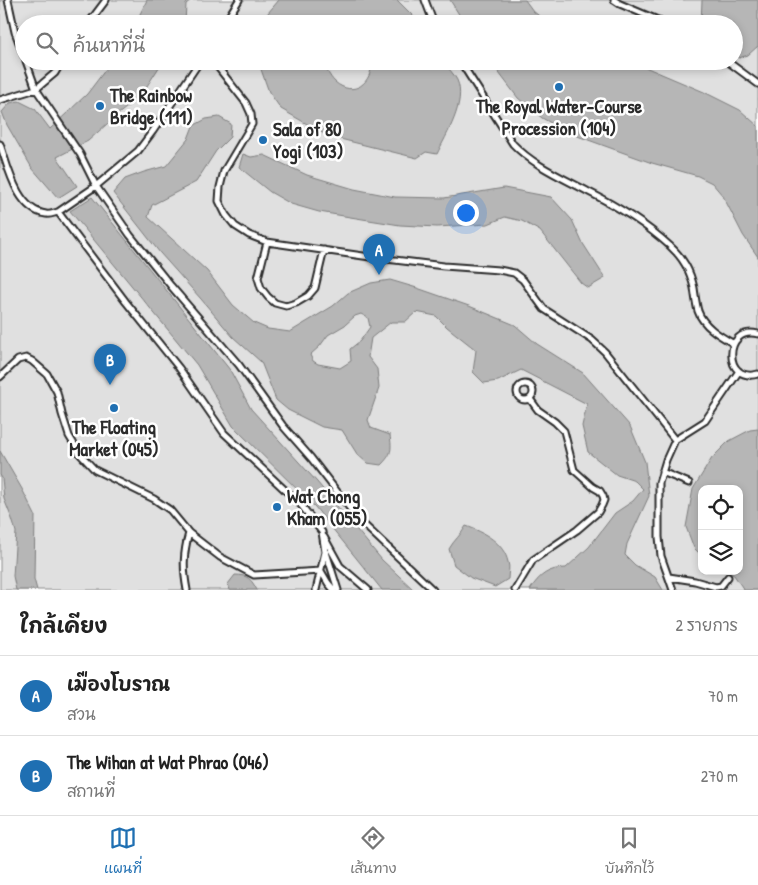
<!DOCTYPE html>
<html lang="th">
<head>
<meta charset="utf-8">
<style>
	:root { --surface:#fff; --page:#f6f6f6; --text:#222; --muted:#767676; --line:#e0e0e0; --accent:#1f6fb2 }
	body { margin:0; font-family:"Patrick Hand","Playpen Sans Thai",sans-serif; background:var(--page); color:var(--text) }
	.controls { position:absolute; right:15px; bottom:15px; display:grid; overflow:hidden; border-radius:10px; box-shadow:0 2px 8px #0003 }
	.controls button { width:45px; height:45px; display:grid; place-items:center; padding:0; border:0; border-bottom:1px solid var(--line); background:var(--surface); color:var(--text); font:25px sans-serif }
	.you { position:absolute; left:465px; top:212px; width:18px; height:18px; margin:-12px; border:4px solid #fff; border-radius:50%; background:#1a73e8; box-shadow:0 0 0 8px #1a73e833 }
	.badge { display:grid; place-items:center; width:32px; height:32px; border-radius:50%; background:var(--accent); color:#fff; font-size:16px; font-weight:700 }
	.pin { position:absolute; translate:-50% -41px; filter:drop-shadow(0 1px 2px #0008) }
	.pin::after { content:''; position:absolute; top:26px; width:18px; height:15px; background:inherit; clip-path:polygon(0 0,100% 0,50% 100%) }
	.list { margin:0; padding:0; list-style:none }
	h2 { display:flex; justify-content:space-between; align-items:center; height:65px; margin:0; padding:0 20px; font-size:21px }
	h2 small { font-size:16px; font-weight:400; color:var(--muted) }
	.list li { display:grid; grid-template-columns:32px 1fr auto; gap:15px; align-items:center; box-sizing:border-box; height:80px; padding:0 20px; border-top:1px solid var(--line) }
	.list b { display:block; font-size:19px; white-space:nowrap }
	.list p { margin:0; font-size:16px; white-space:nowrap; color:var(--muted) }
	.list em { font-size:16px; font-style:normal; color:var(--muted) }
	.icon { flex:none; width:28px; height:28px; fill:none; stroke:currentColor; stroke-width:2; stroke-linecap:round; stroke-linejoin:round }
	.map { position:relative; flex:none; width:758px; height:590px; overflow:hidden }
	.search { position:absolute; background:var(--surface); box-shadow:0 2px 8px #0003; left:15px; right:15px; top:15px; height:55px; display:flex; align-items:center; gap:12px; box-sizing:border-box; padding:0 18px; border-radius:28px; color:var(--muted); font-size:19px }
	.sheet { height:225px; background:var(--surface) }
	nav { display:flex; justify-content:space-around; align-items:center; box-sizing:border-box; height:70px; border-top:1px solid var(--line); background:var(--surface); font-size:14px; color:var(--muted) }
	nav a { display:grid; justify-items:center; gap:2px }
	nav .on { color:var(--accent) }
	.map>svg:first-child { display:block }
	.green { fill:#e0e0e0; stroke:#868686; fill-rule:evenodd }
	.water { fill:#b6b6b6; stroke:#7e7e7e; fill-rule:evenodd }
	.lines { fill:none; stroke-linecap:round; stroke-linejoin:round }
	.lane-casing { stroke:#2b2b2b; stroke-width:9 }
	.lane { stroke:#fff; stroke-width:5 }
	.poi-dot { fill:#1f6fb2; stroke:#fff; stroke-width:2 }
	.labels { text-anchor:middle; stroke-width:5; stroke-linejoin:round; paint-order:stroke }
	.poi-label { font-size:19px; font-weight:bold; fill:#2b2b2b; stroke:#fff; text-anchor:start }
</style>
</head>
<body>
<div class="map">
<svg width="758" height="590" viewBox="0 0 758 590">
	<rect width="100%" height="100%" fill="#fff"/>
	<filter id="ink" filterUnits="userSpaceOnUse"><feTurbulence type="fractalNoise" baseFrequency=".02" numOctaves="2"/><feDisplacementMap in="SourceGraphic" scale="10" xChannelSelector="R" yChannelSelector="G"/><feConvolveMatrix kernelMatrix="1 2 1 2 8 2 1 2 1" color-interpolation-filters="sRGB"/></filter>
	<g filter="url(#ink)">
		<!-- green -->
		<path class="green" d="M0,0H758V590H0ZM24,24H734V61H24ZM702,489H739V571H702Z"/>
		<!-- water -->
		<path class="water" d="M147,0H191L186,4L185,24H135Z
			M279,0H397L417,20L418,24H262V20Z
			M450,0H525L533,11L549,24H465Z
			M702,0H758V46L748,55L739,58L734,54V24H701Z
			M112,61H163L140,97L117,115L88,141L57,157L77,186L58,198L32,168L7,125L2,112L10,103L19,101L35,109L50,129L87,94Z
			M258,61H324C326,69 329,76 335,82C354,98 372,83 372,61H443C447,67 454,74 457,80C467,102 446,135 437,154L426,152L417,158L328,136L281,109L269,92Z
			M490,61H631L704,92L740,110L758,126V257L743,235L723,196L712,183L698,176L652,163L569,133L542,118L518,98Z
			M219,117L231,124L230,137L216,151L196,182L152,205L148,217L207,271L233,305L254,323L268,329L290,332L333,306L348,293L371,283L390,280L417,288L469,306L515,325L537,344L583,373L630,426L645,462L649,496L627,544L625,555L635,565L655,577L663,590H530C539,575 549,568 566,568L589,547L615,513L633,501L643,489L635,481L617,475L588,452L582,426L587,404L521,370L498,381L484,383L473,372L476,350L447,327L436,316L416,312L405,322H391L371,338L368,357L377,369L379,388L368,420L371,428L390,435C392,450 392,454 381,465L367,463L357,454L342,430L322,427L288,410L276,400L261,362L233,337L201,299L160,253L113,193L125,179L144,172L166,166L188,139L193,126L206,119ZM361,314L368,318L370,327L360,341L350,349L351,361L340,368L318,364L313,361L310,355L320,346L328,335L345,325L355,316Z
			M243,154L251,157L264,155L307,175L354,189L395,197L444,198L504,188L551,197L572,220L582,242L605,278L588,288L581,283L540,231L522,221L505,217L488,224L437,227L400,225L319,212L291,204L270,192L239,167Z
			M92,197L230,370L251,409L317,482L382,560L414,590H382L315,507L233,426L197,365L70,211Z
			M758,429V590H744L734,575L725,571H739V489H702V556L694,548L686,527L693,489L712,458L729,441L750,430Z
			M0,451L22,489L35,515L34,579L37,590H16L13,576L16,532L12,519L4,499L2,478L0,475Z
			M466,526C484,532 504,543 508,562C510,567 508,574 508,579L495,587L471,578L454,565L449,549C454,540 461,535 466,526Z
			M235,575C248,575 251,579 257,590H230L228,584Z"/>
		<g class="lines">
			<defs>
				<path id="lane" d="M8,0L15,32L24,56
					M425,0L434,24
					M614,0L620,4L667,24
					M88,24L106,0
					M224,24L239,0
					M26,61L36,89L80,154L96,186L130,235L171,286L239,365L283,426L311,458L359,520L433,590
					M213,61L246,103L251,114L252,124L224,171L220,187L219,201L226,215L235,226L249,235L267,242L370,257L444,266L499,270L514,273L523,280L544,309L592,340L605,352L675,440
					M460,61L513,144C533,165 561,177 587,191C617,206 645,223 670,246C683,258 690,270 694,288C695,295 696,304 698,311C703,326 720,336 734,344
					M727,61L758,84
					M0,100L36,89L55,73L62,61
					M0,144C8,167 17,210 46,214C49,215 54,213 58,212L126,302L179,368L224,433L301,505L322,532L325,552L316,590
					M58,212L96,186L138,151L153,131L200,61
					M267,242L258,278L261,288L268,297L275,303L286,306L296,303L308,296L315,288L324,250
					M758,334C723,325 723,384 758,374
					M0,377L18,360L26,358L32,361L47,374L57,392L62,414L69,436L80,454L95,470L154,499L170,510L189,533L220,557L254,575L321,571
					M517 392a8 8 0 1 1 16 0a8 8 0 1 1-16 0Z
					M662,472L689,483
					M324,537L340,566L368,590
					M326,552L338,590
					M321,571L328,583L334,590
					M669,577L695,581L716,587L721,586L728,577
					M187,590C183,569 183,554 189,533
					M515,590L533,560L577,530L598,512L602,505L604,500L603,496L600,491L593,487L574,470L564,431L555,422L538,410L530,399
					M673,590L661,556L659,537V483L666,460L675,440L705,421L739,371"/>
			</defs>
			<!-- lane casing -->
			<use href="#lane" class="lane-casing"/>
			<!-- lane -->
			<use href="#lane" class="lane"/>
		</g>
	</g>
	<!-- markers -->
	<g class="poi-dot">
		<circle cx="559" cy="87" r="5"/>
		<circle cx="100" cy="106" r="5"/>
		<circle cx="263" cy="140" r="5"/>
		<circle cx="114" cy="408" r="5"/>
		<circle cx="277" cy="507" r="5"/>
	</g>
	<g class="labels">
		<!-- poi labels -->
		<g class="poi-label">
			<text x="110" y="102">The Rainbow<tspan x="110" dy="22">Bridge (111)</tspan></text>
			<text x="559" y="113" text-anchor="middle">The Royal Water-Course<tspan x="559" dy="22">Procession (104)</tspan></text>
			<text x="273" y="136">Sala of 80<tspan x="273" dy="22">Yogi (103)</tspan></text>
			<text x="114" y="434" text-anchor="middle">The Floating<tspan x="114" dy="22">Market (045)</tspan></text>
			<text x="287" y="503">Wat Chong<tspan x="287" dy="22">Kham (055)</tspan></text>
		</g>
	</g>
</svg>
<div class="controls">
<button><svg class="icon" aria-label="locate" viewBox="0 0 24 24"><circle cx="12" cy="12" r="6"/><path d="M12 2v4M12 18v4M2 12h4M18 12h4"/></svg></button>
<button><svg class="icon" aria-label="layers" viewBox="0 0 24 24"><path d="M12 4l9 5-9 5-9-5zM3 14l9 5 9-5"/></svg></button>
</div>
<div class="you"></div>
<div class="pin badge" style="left:379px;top:275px">A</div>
<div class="pin badge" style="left:110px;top:385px">B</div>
<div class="search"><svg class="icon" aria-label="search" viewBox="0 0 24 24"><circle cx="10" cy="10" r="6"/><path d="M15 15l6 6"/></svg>ค้นหาที่นี่</div>
</div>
<section class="sheet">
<h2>ใกล้เคียง<small>2 รายการ</small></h2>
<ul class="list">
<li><span class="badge">A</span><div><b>เมืองโบราณ</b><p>สวน</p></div><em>70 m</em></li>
<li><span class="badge">B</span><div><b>The Wihan at Wat Phrao (046)</b><p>สถานที่</p></div><em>270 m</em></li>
</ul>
</section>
<nav>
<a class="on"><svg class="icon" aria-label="map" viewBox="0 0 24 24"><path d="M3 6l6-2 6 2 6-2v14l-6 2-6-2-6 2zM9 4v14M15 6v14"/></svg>แผนที่</a>
<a><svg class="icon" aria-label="directions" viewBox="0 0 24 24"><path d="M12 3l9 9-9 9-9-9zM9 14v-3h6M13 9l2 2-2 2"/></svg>เส้นทาง</a>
<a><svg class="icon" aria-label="saved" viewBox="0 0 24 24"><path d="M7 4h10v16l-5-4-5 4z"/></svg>บันทึกไว้</a>
</nav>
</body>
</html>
